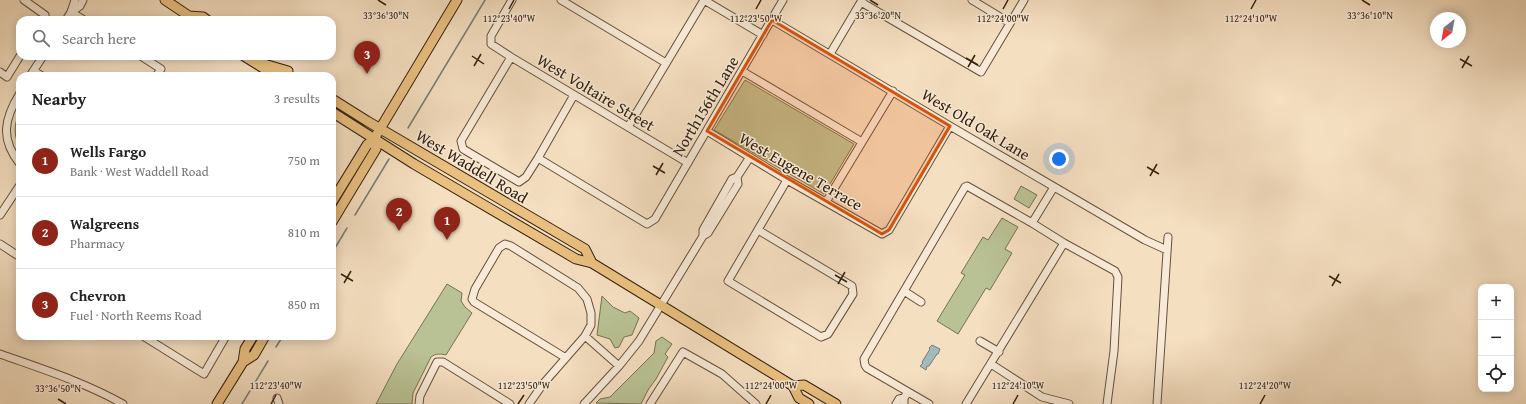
<!DOCTYPE html>
<html lang="en">
<head>
<meta charset="utf-8">
<style>
	:root { --surface:#fff; --page:#f6f6f6; --text:#222; --muted:#767676; --line:#e0e0e0; --accent:#8f2418 }
	body { margin:0; font-family:"Gentium Book Plus",serif; background:var(--page); color:var(--text) }
	.controls { position:absolute; right:12px; bottom:12px; display:grid; overflow:hidden; border-radius:8px; box-shadow:0 2px 10px #0003 }
	.controls button { width:36px; height:36px; display:grid; place-items:center; padding:0; border:0; border-bottom:1px solid var(--line); background:var(--surface); color:var(--text); font:20px sans-serif }
	.compass { position:absolute; left:1430px; top:12px; width:36px; height:36px; border-radius:50%; background:var(--surface); box-shadow:0 2px 10px #0003; rotate:211deg }
	.you { position:absolute; left:1059px; top:159px; width:14px; height:14px; margin:-10px; border:3px solid #fff; border-radius:50%; background:#1a73e8; box-shadow:0 0 0 6px #1a73e833 }
	.badge { display:grid; place-items:center; width:26px; height:26px; border-radius:50%; background:var(--accent); color:#fff; font-size:13px; font-weight:700 }
	.pin { position:absolute; translate:-50% -33px; filter:drop-shadow(0 1px 2px #0008) }
	.pin::after { content:''; position:absolute; top:21px; width:14px; height:12px; background:inherit; clip-path:polygon(0 0,100% 0,50% 100%) }
	.list { margin:0; padding:0; list-style:none }
	h2 { display:flex; justify-content:space-between; align-items:center; height:52px; margin:0; padding:0 16px; font-size:17px }
	h2 small { font-size:13px; font-weight:400; color:var(--muted) }
	.list li { display:grid; grid-template-columns:26px 1fr auto; gap:12px; align-items:center; box-sizing:border-box; height:72px; padding:0 16px; border-top:1px solid var(--line) }
	.list b { display:block; font-size:15px; white-space:nowrap }
	.list p { margin:0; font-size:13px; white-space:nowrap; color:var(--muted) }
	.list em { font-size:13px; font-style:normal; color:var(--muted) }
	.icon { flex:none; width:22px; height:22px; fill:none; stroke:currentColor; stroke-width:2; stroke-linecap:round; stroke-linejoin:round }
	.map { position:relative; flex:none; width:1526px; height:404px; overflow:hidden }
	.search { position:absolute; background:var(--surface); box-shadow:0 2px 10px #0003; left:16px; top:16px; width:320px; height:44px; display:flex; align-items:center; gap:10px; box-sizing:border-box; padding:0 14px; border-radius:12px; color:var(--muted); font-size:15px }
	.panel { position:absolute; background:var(--surface); box-shadow:0 2px 10px #0003; left:16px; top:72px; width:320px; height:268px; border-radius:12px }
	.map>svg:first-child { display:block }
	.green { fill:#b9c295; stroke:#767252 }
	.water { fill:#a2babe; stroke:#767d78 }
	.lines { fill:none; stroke-linecap:round; stroke-linejoin:round }
	.stream { stroke:#767d78; stroke-width:1.5 }
	.minor-casing { stroke:#64503c; stroke-width:9 }
	.major-casing { stroke:#33210f; stroke-width:11 }
	.minor { stroke:#f8ead7; stroke-width:7 }
	.major { stroke:#eac080; stroke-width:9 }
	.marked { fill:#d6530c; fill-opacity:0.2; stroke:#d6530c; stroke-width:3; stroke-linejoin:round }
	.ticks { fill:none; stroke:#33210f; stroke-width:1.5 }
	.labels { text-anchor:middle; stroke-width:3; stroke-linejoin:round; paint-order:stroke }
	.street-label { font-size:16px; fill:#33210f; stroke:#f8ead7 }
	.ticks-label { font-size:10px; text-anchor:middle; fill:#33210f; stroke:#f8ead7; stroke-width:3; stroke-linejoin:round; paint-order:stroke }
</style>
</head>
<body>
<div class="map">
<svg width="1526" height="404" viewBox="0 0 1526 404">
	<rect width="100%" height="100%" fill="#f5dfc1"/>
	<filter id="stains"><feTurbulence type="fractalNoise" baseFrequency=".005" numOctaves="4"/><feColorMatrix values="0 0 0 0 .2 0 0 0 0 .09 0 0 0 0 .02 0 0 0 .5 -.17"/></filter>
	<radialGradient id="worn" r=".72"><stop offset=".6" stop-color="#630" stop-opacity="0"/><stop offset="1" stop-color="#630" stop-opacity=".3"/></radialGradient>
	<!-- green -->
	<path class="green" d="M745,80L854,144L824,194L714,130Z
		M20,112V149C14,136 13,125 20,112Z
		M1021,186L1037,195L1029,208L1014,199Z
		M1002,218L1018,227L1005,249L1012,253L990,290L986,288L958,334L937,321L965,275L961,273L983,237L988,240Z
		M447,284L462,293L461,301L465,307L472,313L446,355C441,354 436,353 431,357L413,393L412,404H376L397,364Z
		M602,296L613,307L625,313L630,311L639,318L632,335L624,337L619,347L615,348L610,339L597,335Z
		M662,337L672,344L665,354L668,357L656,379L648,390L641,404L596,403L600,399L610,397L654,353L656,341Z"/>
	<!-- water -->
	<path class="water" d="M932,345L940,349L938,354H937L929,366H927L926,370L920,366L923,363L922,362L930,349L929,348Z"/>
	<g class="lines">
		<!-- stream -->
		<path class="stream" d="M408,128L485,0
			M355,215L389,159
			M332,253L347,228
			M276,347L283,336
			M242,404L268,361"/>
		<defs>
			<path id="minor" d="M24,0L45,15L42,20
				M512,0L491,36V44L511,57L688,163
				M561,0L666,63
				M704,0L763,35
				M972,0L1010,23
				M861,2L981,72L1024,0
				M71,12L80,6L83,0
				M71,12L84,20
				M66,20L71,12L75,0
				M772,20L950,126L1145,240L1167,250
				M830,54L862,0
				M141,56L161,69L156,76
				M511,57L461,141L463,149L519,182L526,177L538,158L574,95
				M34,71L42,76
				M742,71L862,142
				M0,72L7,77L20,56
				M30,76L43,56
				M20,93C4,119 0,139 20,164
				M628,127L704,0
				M707,131L787,180L882,234L889,230L950,126
				M538,158L647,224L655,219L783,0
				M826,202L893,91
				M0,215L20,185
				M1032,223L1054,187
				M758,230L852,286L853,294L828,334L821,337L728,281L787,180
				M703,236L708,233L738,184L737,177
				M0,244L20,257
				M904,291L921,302
				M143,336L204,374L226,336
				M585,336L619,366
				M980,341L999,352
				M0,354C42,369 84,382 123,404
				M991,364L1042,397L1069,404
				M277,398L279,404
				M419,404L420,396L437,362H443L510,404
				M529,404L543,384L585,336L591,325V313L587,299L578,288L511,246L505,244L499,248L475,289L472,299L474,302L566,358
				M584,404L619,366L639,341L703,236V230L732,179L737,177L750,157
				M650,404L683,352L722,374L756,404
				M896,404L899,399L904,398
				M904,404V398L908,392
				M929,404L867,368L865,365L864,359L965,187L967,186L1032,223L1064,243L1115,271L1118,277L1114,351L1107,404
				M966,404L1064,243
				M1157,404L1168,237"/>
			<path id="major" d="M165,0L189,16L192,20
				M189,16L203,17L207,20
				M244,56L276,76
				M253,56L264,64L288,71
				M332,99L367,121L585,249L592,263
				M332,112L414,164L576,259L592,263L793,386L799,398L809,404
				M332,202L367,145L374,139L457,0
				M332,222L376,149L374,139
				M243,362L245,349L253,336
				M793,386L804,385L836,404
				M217,404L243,362L254,355L265,336"/>
		</defs>
		<!-- minor casing -->
		<use href="#minor" class="minor-casing"/>
		<!-- major casing -->
		<use href="#major" class="major-casing"/>
		<!-- minor -->
		<use href="#minor" class="minor"/>
		<!-- major -->
		<use href="#major" class="major"/>
	</g>
	<!-- marked area -->
	<path class="marked" d="M772,20L950,126L889,230L882,234L707,131Z"/>
	<!-- ticks -->
	<path class="ticks" d="M378,0L386,5M870,0L878,5M1362,0L1370,5M509,9L514,0M756,9L761,0M1003,9L1008,0M1251,9L1256,0M472,56L484,64M966,58L978,65M1460,59L1472,66M474,66L481,54M968,67L975,55M1462,68L1469,56M653,166L665,173M1147,167L1159,174M656,175L663,163M1150,176L1157,164M341,274L353,281M835,275L847,282M1329,276L1341,283M344,283L351,271M838,284L845,272M1332,286L1339,274M58,399L66,404M271,404L276,395M518,404L524,395M766,404L771,395M1013,404L1018,395M1260,404L1265,395"/>
	<g class="labels">
		<!-- street labels -->
		<g class="street-label">
			<text transform="translate(596 92) rotate(31)" y="6">West Voltaire Street</text>
			<text transform="translate(705 106) rotate(-59)" y="6">North156th Lane</text>
			<text transform="translate(976 124) rotate(31)" y="6">West Old Oak Lane</text>
			<text transform="translate(472 166) rotate(31)" y="6">West Waddell Road</text>
			<text transform="translate(801 171) rotate(30)" y="6">West Eugene Terrace</text>
		</g>
	</g>
	<g class="ticks-label">
		<text x="1370" y="19">33°36'10"N</text>
		<text x="386" y="19">33°36'30"N</text>
		<text x="878" y="19">33°36'20"N</text>
		<text x="509" y="22">112°23'40"W</text>
		<text x="756" y="22">112°23'50"W</text>
		<text x="1003" y="22">112°24'00"W</text>
		<text x="1251" y="22">112°24'10"W</text>
		<text x="276" y="389">112°23'40"W</text>
		<text x="524" y="389">112°23'50"W</text>
		<text x="771" y="389">112°24'00"W</text>
		<text x="1018" y="389">112°24'10"W</text>
		<text x="1265" y="389">112°24'20"W</text>
		<text x="58" y="392">33°36'50"N</text>
	</g>
	<rect width="100%" height="100%" filter="url(#stains)"/>
	<rect width="100%" height="100%" fill="url(#worn)"/>
</svg>
<div class="controls">
<button>+</button>
<button>−</button>
<button><svg class="icon" aria-label="locate" viewBox="0 0 24 24"><circle cx="12" cy="12" r="6"/><path d="M12 2v4M12 18v4M2 12h4M18 12h4"/></svg></button>
</div>
<svg class="compass" viewBox="-18 -18 36 36"><path d="M0-13l5 13h-10z" fill="#e53935"/><path d="M0 13l5-13h-10z" fill="#767676"/></svg>
<div class="you"></div>
<div class="pin badge" style="left:447px;top:240px">1</div>
<div class="pin badge" style="left:399px;top:231px">2</div>
<div class="pin badge" style="left:367px;top:74px">3</div>
<div class="search"><svg class="icon" aria-label="search" viewBox="0 0 24 24"><circle cx="10" cy="10" r="6"/><path d="M15 15l6 6"/></svg>Search here</div>
<section class="panel">
<h2>Nearby<small>3 results</small></h2>
<ul class="list">
<li><span class="badge">1</span><div><b>Wells Fargo</b><p>Bank · West Waddell Road</p></div><em>750 m</em></li>
<li><span class="badge">2</span><div><b>Walgreens</b><p>Pharmacy</p></div><em>810 m</em></li>
<li><span class="badge">3</span><div><b>Chevron</b><p>Fuel · North Reems Road</p></div><em>850 m</em></li>
</ul>
</section>
</div>
</body>
</html>
